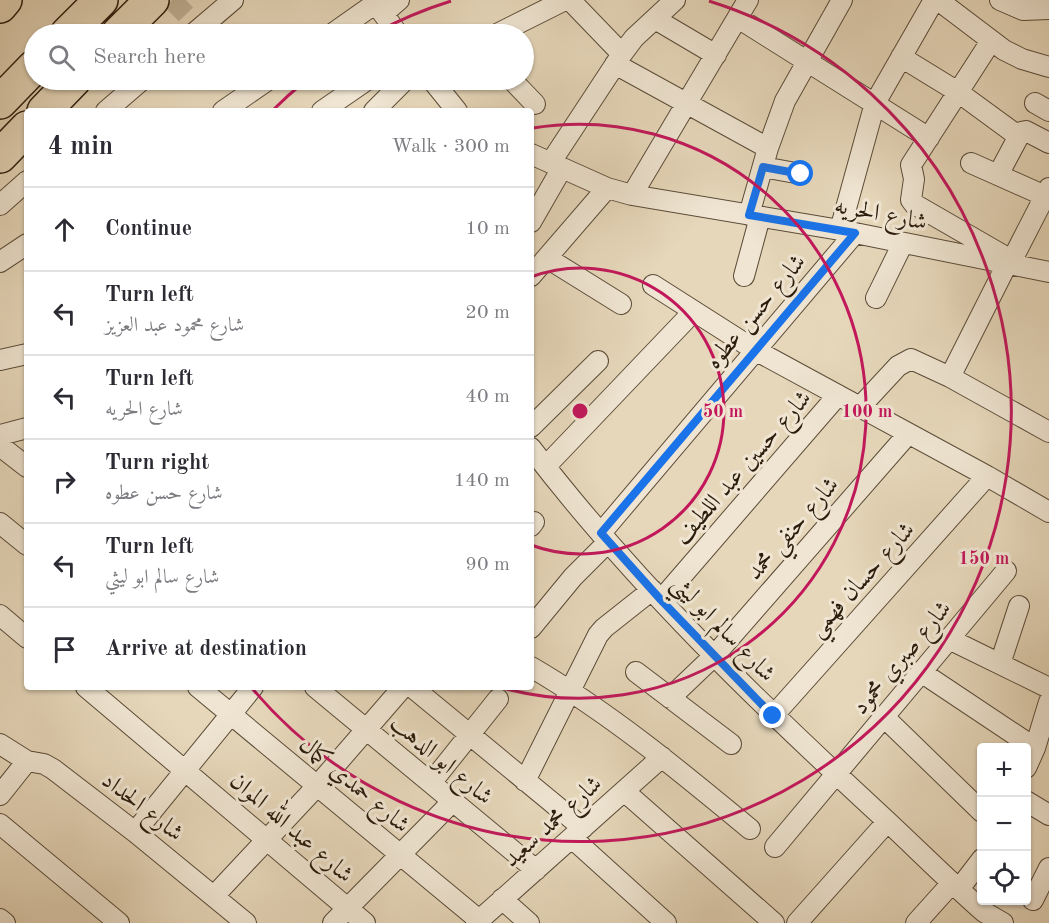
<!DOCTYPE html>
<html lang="en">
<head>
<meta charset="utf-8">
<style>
	:root { --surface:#fff; --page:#f7f7f7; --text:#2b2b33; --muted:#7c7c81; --line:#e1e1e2 }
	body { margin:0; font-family:"Old Standard TT",Amiri,serif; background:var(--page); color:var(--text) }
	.controls { position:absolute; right:18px; bottom:18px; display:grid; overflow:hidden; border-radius:6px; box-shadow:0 2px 4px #0004 }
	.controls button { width:54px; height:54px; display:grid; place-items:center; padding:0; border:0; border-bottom:2px solid var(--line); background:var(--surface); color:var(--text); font:30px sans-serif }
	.stop { position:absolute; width:18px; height:18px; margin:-14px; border:4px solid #1a73e8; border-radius:50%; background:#fff }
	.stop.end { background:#1a73e8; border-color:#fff; box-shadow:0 2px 6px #0008 }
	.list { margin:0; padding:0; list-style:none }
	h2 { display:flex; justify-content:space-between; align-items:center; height:78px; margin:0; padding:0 24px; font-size:26px }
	h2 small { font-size:20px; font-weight:400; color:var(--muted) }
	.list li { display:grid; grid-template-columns:39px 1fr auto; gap:18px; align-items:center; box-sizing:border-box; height:84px; padding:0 24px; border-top:2px solid var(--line) }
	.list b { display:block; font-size:22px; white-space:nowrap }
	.list p { margin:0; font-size:20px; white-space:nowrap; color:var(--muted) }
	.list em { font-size:20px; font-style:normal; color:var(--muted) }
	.icon { flex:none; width:33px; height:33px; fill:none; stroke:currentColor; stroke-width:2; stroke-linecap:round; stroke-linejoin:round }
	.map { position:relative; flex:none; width:1049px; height:923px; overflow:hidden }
	.search { position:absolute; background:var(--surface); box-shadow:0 2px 4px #0004; left:24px; top:24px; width:510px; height:66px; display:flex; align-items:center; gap:15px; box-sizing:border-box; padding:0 21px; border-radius:33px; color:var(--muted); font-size:22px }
	.panel { position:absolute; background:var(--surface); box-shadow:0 2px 4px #0004; left:24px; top:108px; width:510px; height:582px; border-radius:6px }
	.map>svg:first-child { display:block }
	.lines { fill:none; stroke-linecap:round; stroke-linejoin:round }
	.minor-tunnel { stroke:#c1b297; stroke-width:20; stroke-dasharray:20 10; stroke-linecap:butt }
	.minor-casing { stroke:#5a4b38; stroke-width:22 }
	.motorway-casing { stroke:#2b1c0c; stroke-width:36 }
	.minor { stroke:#efe5d2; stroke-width:20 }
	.motorway { stroke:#e6d7ba; stroke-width:33 }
	.route { stroke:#1a73e8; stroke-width:8 }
	.ring { fill:none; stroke:#c2185b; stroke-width:3 }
	.labels { text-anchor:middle; stroke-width:6; stroke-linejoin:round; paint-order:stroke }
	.street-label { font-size:24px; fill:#2b1c0c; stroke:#efe5d2 }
	.centre { fill:#c2185b; stroke:#efe5d2; stroke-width:3 }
	.ring-label { font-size:18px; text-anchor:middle; font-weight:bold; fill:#c2185b; stroke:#efe5d2; stroke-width:6; stroke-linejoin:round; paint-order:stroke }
</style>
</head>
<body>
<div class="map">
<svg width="1049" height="923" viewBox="0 0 1049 923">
	<rect width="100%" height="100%" fill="#e6d7ba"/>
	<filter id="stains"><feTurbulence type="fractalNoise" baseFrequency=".00333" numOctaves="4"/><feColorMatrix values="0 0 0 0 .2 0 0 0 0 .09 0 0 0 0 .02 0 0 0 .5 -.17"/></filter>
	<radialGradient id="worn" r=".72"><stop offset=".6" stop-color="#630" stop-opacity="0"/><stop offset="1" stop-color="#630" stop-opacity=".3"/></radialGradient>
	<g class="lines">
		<!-- minor-tunnel -->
		<path class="minor-tunnel" d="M172,0L199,28"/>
		<defs>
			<path id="minor" d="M373,0L398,34
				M570,0L622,54
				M938,0L1004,50L1022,59L1049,67
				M1000,0L1023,10L1049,9
				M384,13L399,0
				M738,18L929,138
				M655,19L716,55
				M193,34L233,0
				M332,34L376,3
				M497,34L565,0
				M991,41L911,165L914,179L911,200L914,204L1011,260
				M901,57L958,92L1018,136
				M615,64L768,148
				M432,80L457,111
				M512,80L535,104
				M1035,103L1049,111
				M106,111L142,80
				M223,111L268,80
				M322,111L367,80
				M374,111L405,80
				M531,154L607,188L632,195L840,230L1049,272
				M551,162L622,54L634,38L675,0
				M971,163L1045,196
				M763,167L801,174
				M998,175L1021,132L1026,131L1049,143
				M632,195L748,0
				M0,205L27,181
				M749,215L768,148L785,101L842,0
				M531,222L562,168
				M840,230L875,103L934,0
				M547,258L621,304
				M1012,260L1049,188
				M0,262L27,244
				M531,276L607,188
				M744,276L760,217
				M653,285L755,350L987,476L1049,512
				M876,298L903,243
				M0,360L27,354
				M950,377L1007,264
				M860,407L898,366L911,359L950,377L1049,432
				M531,427L598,361
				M0,435L27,428
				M0,446L27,467
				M531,448C636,585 761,705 888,822C920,852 951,883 984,912L1003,923
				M546,466L694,311
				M0,523L27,545
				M531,526L534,522
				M601,533L855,233
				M661,600L838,395
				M0,615L27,638
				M531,628L573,577L608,542
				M949,639L1049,688
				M1000,664L1019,606
				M531,667C610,713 680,771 750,829
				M636,672L731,744
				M921,672L1035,748
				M86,687L365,923
				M198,687L479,920
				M315,687L536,870
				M412,687L583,828
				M670,698L714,656L908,434
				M773,716L987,476
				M884,717L982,812
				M0,744L27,761L44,764L53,769L135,832L246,923
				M1026,768L1035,748L1049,702
				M525,781L598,635L604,628L652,590
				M431,783L498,699
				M624,791L774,923
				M0,795L27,761
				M1026,801L1049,815
				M0,824L119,923
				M135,832L253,687
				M572,838L666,923
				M775,847L1006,571
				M959,889L982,859
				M214,896L318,785L403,687
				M502,899L529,923
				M1033,900L1049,868
				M0,919L5,923
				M333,923L453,801
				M476,923L662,757
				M797,923L887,822
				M916,923L952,883"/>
			<path id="motorway" d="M0,6L5,0
				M67,34L101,0
				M118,34L152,0
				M0,102L34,67
				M44,111L74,80
				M0,156L27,128"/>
		</defs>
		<!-- minor casing -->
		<use href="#minor" class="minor-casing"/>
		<!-- motorway casing -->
		<use href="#motorway" class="motorway-casing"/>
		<!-- minor -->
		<use href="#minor" class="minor"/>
		<!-- motorway -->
		<use href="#motorway" class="motorway"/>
	</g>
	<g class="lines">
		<!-- route -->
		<path class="route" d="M773,716L661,600L601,533L855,233L749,215L763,167L801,174"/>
	</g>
	<!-- distance rings -->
	<g class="ring">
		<path d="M531 277A143 143 0 1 1 531 545"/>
		<path d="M533 128A287 287 0 1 1 503 688"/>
		<path d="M273 110A430 430 0 0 1 304 82M375 33A430 430 0 0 1 451 1M709 1A430 430 0 1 1 251 687"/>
	</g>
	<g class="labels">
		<!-- street labels -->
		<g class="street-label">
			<text transform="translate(881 213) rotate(11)" y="8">شارع الحريه</text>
			<text transform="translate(755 311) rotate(-50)" y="8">شارع حسن عطوه</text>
			<text transform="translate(742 467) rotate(-49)" y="8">شارع حسين عبد اللطيف</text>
			<text transform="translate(792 528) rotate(-49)" y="8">شارع حنفي محمد</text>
			<text transform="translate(861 579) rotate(-48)" y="8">شارع حسان فهمي</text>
			<text transform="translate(724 628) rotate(46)" y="8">شارع سالم ابو ليثي</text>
			<text transform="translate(901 657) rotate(-50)" y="8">شارع صبري محمود</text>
			<text transform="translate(442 759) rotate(40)" y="8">شارع ابو الدهب</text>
			<text transform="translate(355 784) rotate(40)" y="8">شارع حمدي كمال</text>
			<text transform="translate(143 806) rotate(38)" y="8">شارع الحداد</text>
			<text transform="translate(552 821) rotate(-42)" y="8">شارع محمد سعيد</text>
			<text transform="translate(292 827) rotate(41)" y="8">شارع عبد الله الموان</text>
		</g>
	</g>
	<circle cx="580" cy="411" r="9" class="centre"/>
	<g class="ring-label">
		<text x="723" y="417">50 m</text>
		<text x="867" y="417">100 m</text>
		<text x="984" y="564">150 m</text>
	</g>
	<rect width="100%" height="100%" filter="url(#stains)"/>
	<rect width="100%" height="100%" fill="url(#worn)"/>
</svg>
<div class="controls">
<button>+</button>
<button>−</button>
<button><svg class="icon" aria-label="locate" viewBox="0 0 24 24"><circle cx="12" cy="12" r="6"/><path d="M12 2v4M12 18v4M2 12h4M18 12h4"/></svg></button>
</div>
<div class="stop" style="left:801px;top:174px"></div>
<div class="stop end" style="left:773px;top:716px"></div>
<div class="search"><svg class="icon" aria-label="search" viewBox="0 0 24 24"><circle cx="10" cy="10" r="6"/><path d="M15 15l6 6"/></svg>Search here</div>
<section class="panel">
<h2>4 min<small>Walk · 300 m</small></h2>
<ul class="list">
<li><svg class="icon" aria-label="ahead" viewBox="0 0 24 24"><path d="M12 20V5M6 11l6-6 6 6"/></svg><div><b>Continue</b></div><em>10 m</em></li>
<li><svg class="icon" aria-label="left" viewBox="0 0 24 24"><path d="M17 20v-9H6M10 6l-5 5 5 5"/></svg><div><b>Turn left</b><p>شارع محمود عبد العزيز</p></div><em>20 m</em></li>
<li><svg class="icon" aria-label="left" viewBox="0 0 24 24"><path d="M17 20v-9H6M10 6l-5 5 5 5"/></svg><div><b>Turn left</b><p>شارع الحريه</p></div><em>40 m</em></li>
<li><svg class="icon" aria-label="right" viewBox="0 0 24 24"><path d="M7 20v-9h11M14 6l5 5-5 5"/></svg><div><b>Turn right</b><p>شارع حسن عطوه</p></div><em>140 m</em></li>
<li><svg class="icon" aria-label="left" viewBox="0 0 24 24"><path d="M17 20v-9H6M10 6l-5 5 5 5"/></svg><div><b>Turn left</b><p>شارع سالم ابو ليثي</p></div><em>90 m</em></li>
<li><svg class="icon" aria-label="arrive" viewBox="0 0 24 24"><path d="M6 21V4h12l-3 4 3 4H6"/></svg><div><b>Arrive at destination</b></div></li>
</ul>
</section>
</div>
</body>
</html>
